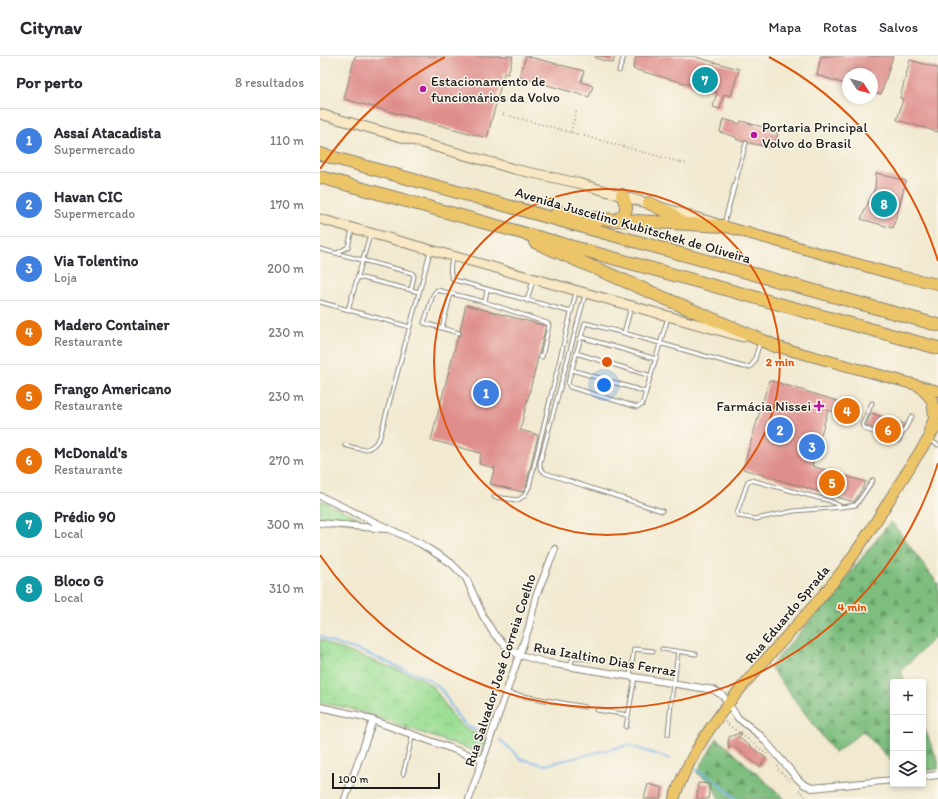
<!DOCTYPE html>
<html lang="pt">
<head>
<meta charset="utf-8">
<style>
	:root { --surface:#fff; --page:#f7f7f7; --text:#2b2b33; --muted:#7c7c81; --line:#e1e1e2; --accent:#b45309 }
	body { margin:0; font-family:Itim,sans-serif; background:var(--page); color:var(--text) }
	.controls { position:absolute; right:12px; bottom:12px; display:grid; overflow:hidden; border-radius:4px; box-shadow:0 2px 6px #0003 }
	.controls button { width:36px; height:36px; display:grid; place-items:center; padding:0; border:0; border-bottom:1px solid var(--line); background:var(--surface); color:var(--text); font:20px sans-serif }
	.compass { position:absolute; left:522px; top:12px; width:36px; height:36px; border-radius:50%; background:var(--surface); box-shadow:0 2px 6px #0003; rotate:126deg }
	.scale { position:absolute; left:12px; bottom:10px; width:108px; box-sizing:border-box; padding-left:4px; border:2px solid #1c1c1c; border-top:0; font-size:11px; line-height:14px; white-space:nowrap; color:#1c1c1c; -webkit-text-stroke:3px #fbf7ec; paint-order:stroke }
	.you { position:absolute; left:284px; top:329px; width:14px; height:14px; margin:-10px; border:3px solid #fff; border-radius:50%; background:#1a73e8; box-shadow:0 0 0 6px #1a73e833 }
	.badge { display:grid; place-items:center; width:26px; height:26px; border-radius:50%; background:var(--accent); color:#fff; font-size:13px; font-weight:700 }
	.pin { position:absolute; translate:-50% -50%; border:2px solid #fff; box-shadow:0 1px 4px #0006 }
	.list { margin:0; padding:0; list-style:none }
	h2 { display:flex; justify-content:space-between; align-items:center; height:52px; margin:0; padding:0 16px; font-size:17px }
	h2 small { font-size:13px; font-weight:400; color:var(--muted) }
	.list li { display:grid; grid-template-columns:26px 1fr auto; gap:12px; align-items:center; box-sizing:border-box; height:64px; padding:0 16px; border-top:1px solid var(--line) }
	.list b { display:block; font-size:15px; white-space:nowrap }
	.list p { margin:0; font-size:13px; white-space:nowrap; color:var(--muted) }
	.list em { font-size:13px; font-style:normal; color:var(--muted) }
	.icon { flex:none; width:22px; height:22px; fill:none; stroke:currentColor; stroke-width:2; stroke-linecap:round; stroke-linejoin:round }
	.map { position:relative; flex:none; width:618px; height:743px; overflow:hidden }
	header { display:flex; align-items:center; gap:24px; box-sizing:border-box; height:56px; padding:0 20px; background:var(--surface); border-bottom:1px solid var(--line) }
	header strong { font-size:19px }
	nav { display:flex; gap:22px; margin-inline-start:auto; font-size:14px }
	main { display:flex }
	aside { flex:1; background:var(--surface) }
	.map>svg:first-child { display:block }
	.forest { fill:url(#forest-firs); stroke:#4c6c4d }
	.park { fill:url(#park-crowns); stroke:#5c7d58 }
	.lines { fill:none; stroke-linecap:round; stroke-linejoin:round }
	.stream { stroke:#77b7eb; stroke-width:2 }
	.building { fill:#df8e8b }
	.lane-casing { stroke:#868276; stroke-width:5 }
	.street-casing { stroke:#868276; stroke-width:8 }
	.secondary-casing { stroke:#868276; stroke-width:11 }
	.primary-casing { stroke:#868276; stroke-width:12 }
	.highway-casing { stroke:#868276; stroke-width:14 }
	.path { stroke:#868276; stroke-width:1.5; stroke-dasharray:1 3; stroke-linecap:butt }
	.lane { stroke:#fff; stroke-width:3 }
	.street { stroke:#fff; stroke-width:6 }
	.secondary { stroke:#f8e8c3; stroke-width:9 }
	.primary { stroke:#edc569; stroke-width:10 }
	.highway { stroke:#edc569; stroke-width:12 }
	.ring { fill:none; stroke:#de560d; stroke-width:2 }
	.poi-dot { fill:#b5179e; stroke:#fbf7ec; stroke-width:1.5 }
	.labels { text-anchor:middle; stroke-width:3; stroke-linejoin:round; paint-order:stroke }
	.poi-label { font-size:14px; fill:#1c1c1c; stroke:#fbf7ec; text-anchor:start }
	.street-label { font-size:14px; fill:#1c1c1c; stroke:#fbf7ec }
	.centre { fill:#de560d; stroke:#fbf7ec; stroke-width:2 }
	.ring-label { font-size:12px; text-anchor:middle; font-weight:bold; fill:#de560d; stroke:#fbf7ec; stroke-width:3; stroke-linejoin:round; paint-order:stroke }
</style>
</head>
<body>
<header>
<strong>Citynav</strong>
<nav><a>Mapa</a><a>Rotas</a><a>Salvos</a></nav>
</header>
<main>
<aside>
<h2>Por perto<small>8 resultados</small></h2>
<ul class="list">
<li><span class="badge" style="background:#3f7fe0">1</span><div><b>Assaí Atacadista</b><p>Supermercado</p></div><em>110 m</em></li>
<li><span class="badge" style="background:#3f7fe0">2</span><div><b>Havan CIC</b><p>Supermercado</p></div><em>170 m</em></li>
<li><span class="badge" style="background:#3f7fe0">3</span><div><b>Via Tolentino</b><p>Loja</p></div><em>200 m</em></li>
<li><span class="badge" style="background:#e8710a">4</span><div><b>Madero Container</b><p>Restaurante</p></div><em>230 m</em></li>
<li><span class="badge" style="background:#e8710a">5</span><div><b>Frango Americano</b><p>Restaurante</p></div><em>230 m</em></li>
<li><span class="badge" style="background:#e8710a">6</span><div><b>McDonald's</b><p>Restaurante</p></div><em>270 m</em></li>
<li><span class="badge" style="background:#0f9aa8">7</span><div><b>Prédio 90</b><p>Local</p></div><em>300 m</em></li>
<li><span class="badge" style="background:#0f9aa8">8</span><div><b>Bloco G</b><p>Local</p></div><em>310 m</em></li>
</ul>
</aside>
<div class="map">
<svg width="618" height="743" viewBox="0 0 618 743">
	<defs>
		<pattern id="forest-firs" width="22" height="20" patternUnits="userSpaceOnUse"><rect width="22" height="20" fill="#7dbd7e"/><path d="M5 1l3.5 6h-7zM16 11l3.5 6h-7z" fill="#696"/></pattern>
		<pattern id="park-crowns" width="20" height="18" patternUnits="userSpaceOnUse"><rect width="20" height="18" fill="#9cde94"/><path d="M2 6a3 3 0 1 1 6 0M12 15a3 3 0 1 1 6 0" fill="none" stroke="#86be7f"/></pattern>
	</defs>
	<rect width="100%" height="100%" fill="#fbf7ec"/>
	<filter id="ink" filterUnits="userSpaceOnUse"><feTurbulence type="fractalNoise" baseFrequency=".025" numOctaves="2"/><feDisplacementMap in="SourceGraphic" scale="8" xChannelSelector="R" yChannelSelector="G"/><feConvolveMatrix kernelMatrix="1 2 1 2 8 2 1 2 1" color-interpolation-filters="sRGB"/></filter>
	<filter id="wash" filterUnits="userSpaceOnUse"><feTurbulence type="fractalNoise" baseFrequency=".012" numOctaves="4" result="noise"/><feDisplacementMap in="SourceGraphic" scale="16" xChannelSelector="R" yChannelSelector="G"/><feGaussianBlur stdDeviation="0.9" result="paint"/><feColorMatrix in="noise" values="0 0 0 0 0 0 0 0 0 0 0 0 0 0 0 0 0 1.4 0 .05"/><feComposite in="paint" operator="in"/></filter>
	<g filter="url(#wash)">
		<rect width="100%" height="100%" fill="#f1e9d0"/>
		<!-- forest -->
		<path class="forest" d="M571,465L618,528V578L581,615L585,626H573V707L543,675L515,697L450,611L515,536Z
			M603,669L618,705V713L603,715Z
			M397,682L465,743H399L391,726L377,717Z"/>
		<!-- park -->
		<path class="park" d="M0,444L51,468L0,463Z
			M0,583L10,589L100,622L113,631L137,666L152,676L167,681L161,697L47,658L25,651L0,647Z"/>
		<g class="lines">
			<!-- stream -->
			<path class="stream" d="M0,580C12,588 23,590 37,594C54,600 69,607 85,614C94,617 104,620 111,625C136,641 127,667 164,677
				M180,684L201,703L225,709L308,689L350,703
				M374,712L397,726L416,743"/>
		</g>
		<g id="blocks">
			<!-- building -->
			<path class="building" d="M35,0H193L188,18L184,17L167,82L24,43Z
				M206,0L264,15L261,26L273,30L269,41L199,21Z
				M276,0H295L293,7L275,2Z
				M316,0H372L419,13L411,40L404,38L400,53L393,51L397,36L313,13Z
				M501,0H573L561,38L552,36V18H528V29L497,19Z
				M590,4L618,12V76L577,64L583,43L580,42Z
				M403,63L420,68L421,65L446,72V74L458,77L453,92L429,87L426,84L423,86L416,83V81L400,76Z
				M556,117L586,125L573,172L541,163L555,132Z
				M146,249L226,270L200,374L218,379L206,430L203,436L170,428L175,412L159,408L161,397L111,384L138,280L142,277L140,274Z
				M449,324L537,351L534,362L508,354L492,410L546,426L534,446L423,413Z
				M551,357L584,368L577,379L546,370Z
				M422,676L418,681L446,702L440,711L412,689L409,693L408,686L409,681Z
				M378,727L390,728L388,743H377Z
				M328,728L343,732L340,743H324Z"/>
		</g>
	</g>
	<g filter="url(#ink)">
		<use href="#blocks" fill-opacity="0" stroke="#868276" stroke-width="1"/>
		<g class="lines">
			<defs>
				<path id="lane" d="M299,15L304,0
					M404,168L426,87
					M0,193L92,217L94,220L91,234
					M17,197L28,191L32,174
					M132,202C131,209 128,217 134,224L251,256
					M38,221L99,236
					M265,239L220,406V412L225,417L234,420L342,455
					M207,245L213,224
					M0,246L90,271
					M165,246L167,234
					M311,251L304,277L424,311H430L434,306L440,286
					M28,254L50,179
					M122,272L131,237
					M139,277L104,267L113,239L117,234L165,246L227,267L229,269L222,301L220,300
					M304,277L265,267L248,327L250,331L317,351L322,349L348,261
					M261,281L336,303
					M256,297L331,320
					M252,314L326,336
					M552,347L542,369L545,373L578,385L592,360
					M609,384L618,389
					M25,389C42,394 50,398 60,381L110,196
					M431,424L510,445L522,451L474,455L436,463L419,460L417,457L428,425Z
					M174,441L198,444L204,440L209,431L256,236
					M522,451L536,449L553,424
					M342,593L376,598
					M250,610L253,602L272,603
					M310,620L314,593L333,595
					M354,627L358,595
					M186,637L265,651
					M277,654L308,659
					M306,671L315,621
					M348,678L353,627
					M83,718L93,678"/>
				<path id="street" d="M0,440L101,488L131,507L146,522L163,560L174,578L189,593L200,599L228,607L394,634L403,640L418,662L441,680L477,722L483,728L492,732L573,724
					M0,467L66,473
					M0,651L41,660L163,704
					M603,721L618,719
					M25,743L53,664
					M149,743L209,571L216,540L235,493"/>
				<path id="secondary" d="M0,58L194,113L258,127L395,167
					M0,163L423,281"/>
				<path id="primary" d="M403,170L580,220L618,228
					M455,290L618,335
					M599,330L612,344L614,361
					M609,375L618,353
					M354,743C383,655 467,588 522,515C557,469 584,416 618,369"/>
				<path id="highway" d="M0,98L618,269
					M0,121L618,292
					M329,147L352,158L361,166
					M237,156L281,163L403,170
					M297,164C308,158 308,150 302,139
					M215,186L455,290"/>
			</defs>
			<!-- lane casing -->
			<use href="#lane" class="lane-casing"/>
			<!-- street casing -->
			<use href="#street" class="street-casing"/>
			<!-- secondary casing -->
			<use href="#secondary" class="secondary-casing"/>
			<!-- primary casing -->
			<use href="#primary" class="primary-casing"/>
			<!-- highway casing -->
			<use href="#highway" class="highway-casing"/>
			<!-- path -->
			<path class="path" d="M183,58L367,108
				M251,76L257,53
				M405,666L447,698
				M458,710L457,712L470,725
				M479,734L488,743"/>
			<!-- lane -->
			<use href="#lane" class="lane"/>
			<!-- street -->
			<use href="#street" class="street"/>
			<!-- secondary -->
			<use href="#secondary" class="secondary"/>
			<!-- primary -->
			<use href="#primary" class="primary"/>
			<!-- highway -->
			<use href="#highway" class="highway"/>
		</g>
	</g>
	<!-- distance rings -->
	<g class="ring">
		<circle cx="287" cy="306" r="173"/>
		<path d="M618 407A346 346 0 0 1 0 499M0 113A346 346 0 0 1 125 1M449 1A346 346 0 0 1 618 205"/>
	</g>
	<!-- markers -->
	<g class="poi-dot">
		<circle cx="103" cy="33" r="4"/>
		<circle cx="434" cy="79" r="4"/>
		<path d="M497 344h4v4h4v4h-4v4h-4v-4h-4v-4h4z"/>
	</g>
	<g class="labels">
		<!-- poi labels -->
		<g class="poi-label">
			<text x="111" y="30">Estacionamento de<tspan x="111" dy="16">funcionários da Volvo</tspan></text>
			<text x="442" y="76">Portaria Principal<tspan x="442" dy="16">Volvo do Brasil</tspan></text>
			<text x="491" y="355" text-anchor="end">Farmácia Nissei</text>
		</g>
		<!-- street labels -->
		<g class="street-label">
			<text transform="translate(313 169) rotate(16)" y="5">Avenida Juscelino Kubitschek de Oliveira</text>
			<text transform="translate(467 558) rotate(-50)" y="5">Rua Eduardo Sprada</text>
			<text transform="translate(285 603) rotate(10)" y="5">Rua Izaltino Dias Ferraz</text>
			<text transform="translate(180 614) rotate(-72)" y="5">Rua Salvador José Correia Coelho</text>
		</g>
	</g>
	<circle cx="287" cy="306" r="6" class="centre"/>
	<g class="ring-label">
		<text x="460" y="310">2 min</text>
		<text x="532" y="555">4 min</text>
	</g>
</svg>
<div class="controls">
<button>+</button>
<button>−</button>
<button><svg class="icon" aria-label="layers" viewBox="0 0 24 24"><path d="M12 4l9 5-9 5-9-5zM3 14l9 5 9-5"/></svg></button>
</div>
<svg class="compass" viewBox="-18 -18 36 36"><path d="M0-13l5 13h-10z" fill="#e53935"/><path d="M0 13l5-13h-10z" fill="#7c7c81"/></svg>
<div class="scale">100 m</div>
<div class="you"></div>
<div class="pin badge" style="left:166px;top:337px;background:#3f7fe0">1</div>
<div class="pin badge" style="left:460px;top:374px;background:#3f7fe0">2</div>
<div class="pin badge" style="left:492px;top:391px;background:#3f7fe0">3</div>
<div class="pin badge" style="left:527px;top:355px;background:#e8710a">4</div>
<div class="pin badge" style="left:512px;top:427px;background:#e8710a">5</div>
<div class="pin badge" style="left:568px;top:374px;background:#e8710a">6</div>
<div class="pin badge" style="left:385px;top:24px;background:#0f9aa8">7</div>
<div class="pin badge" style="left:564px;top:148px;background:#0f9aa8">8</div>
</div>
</main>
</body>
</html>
